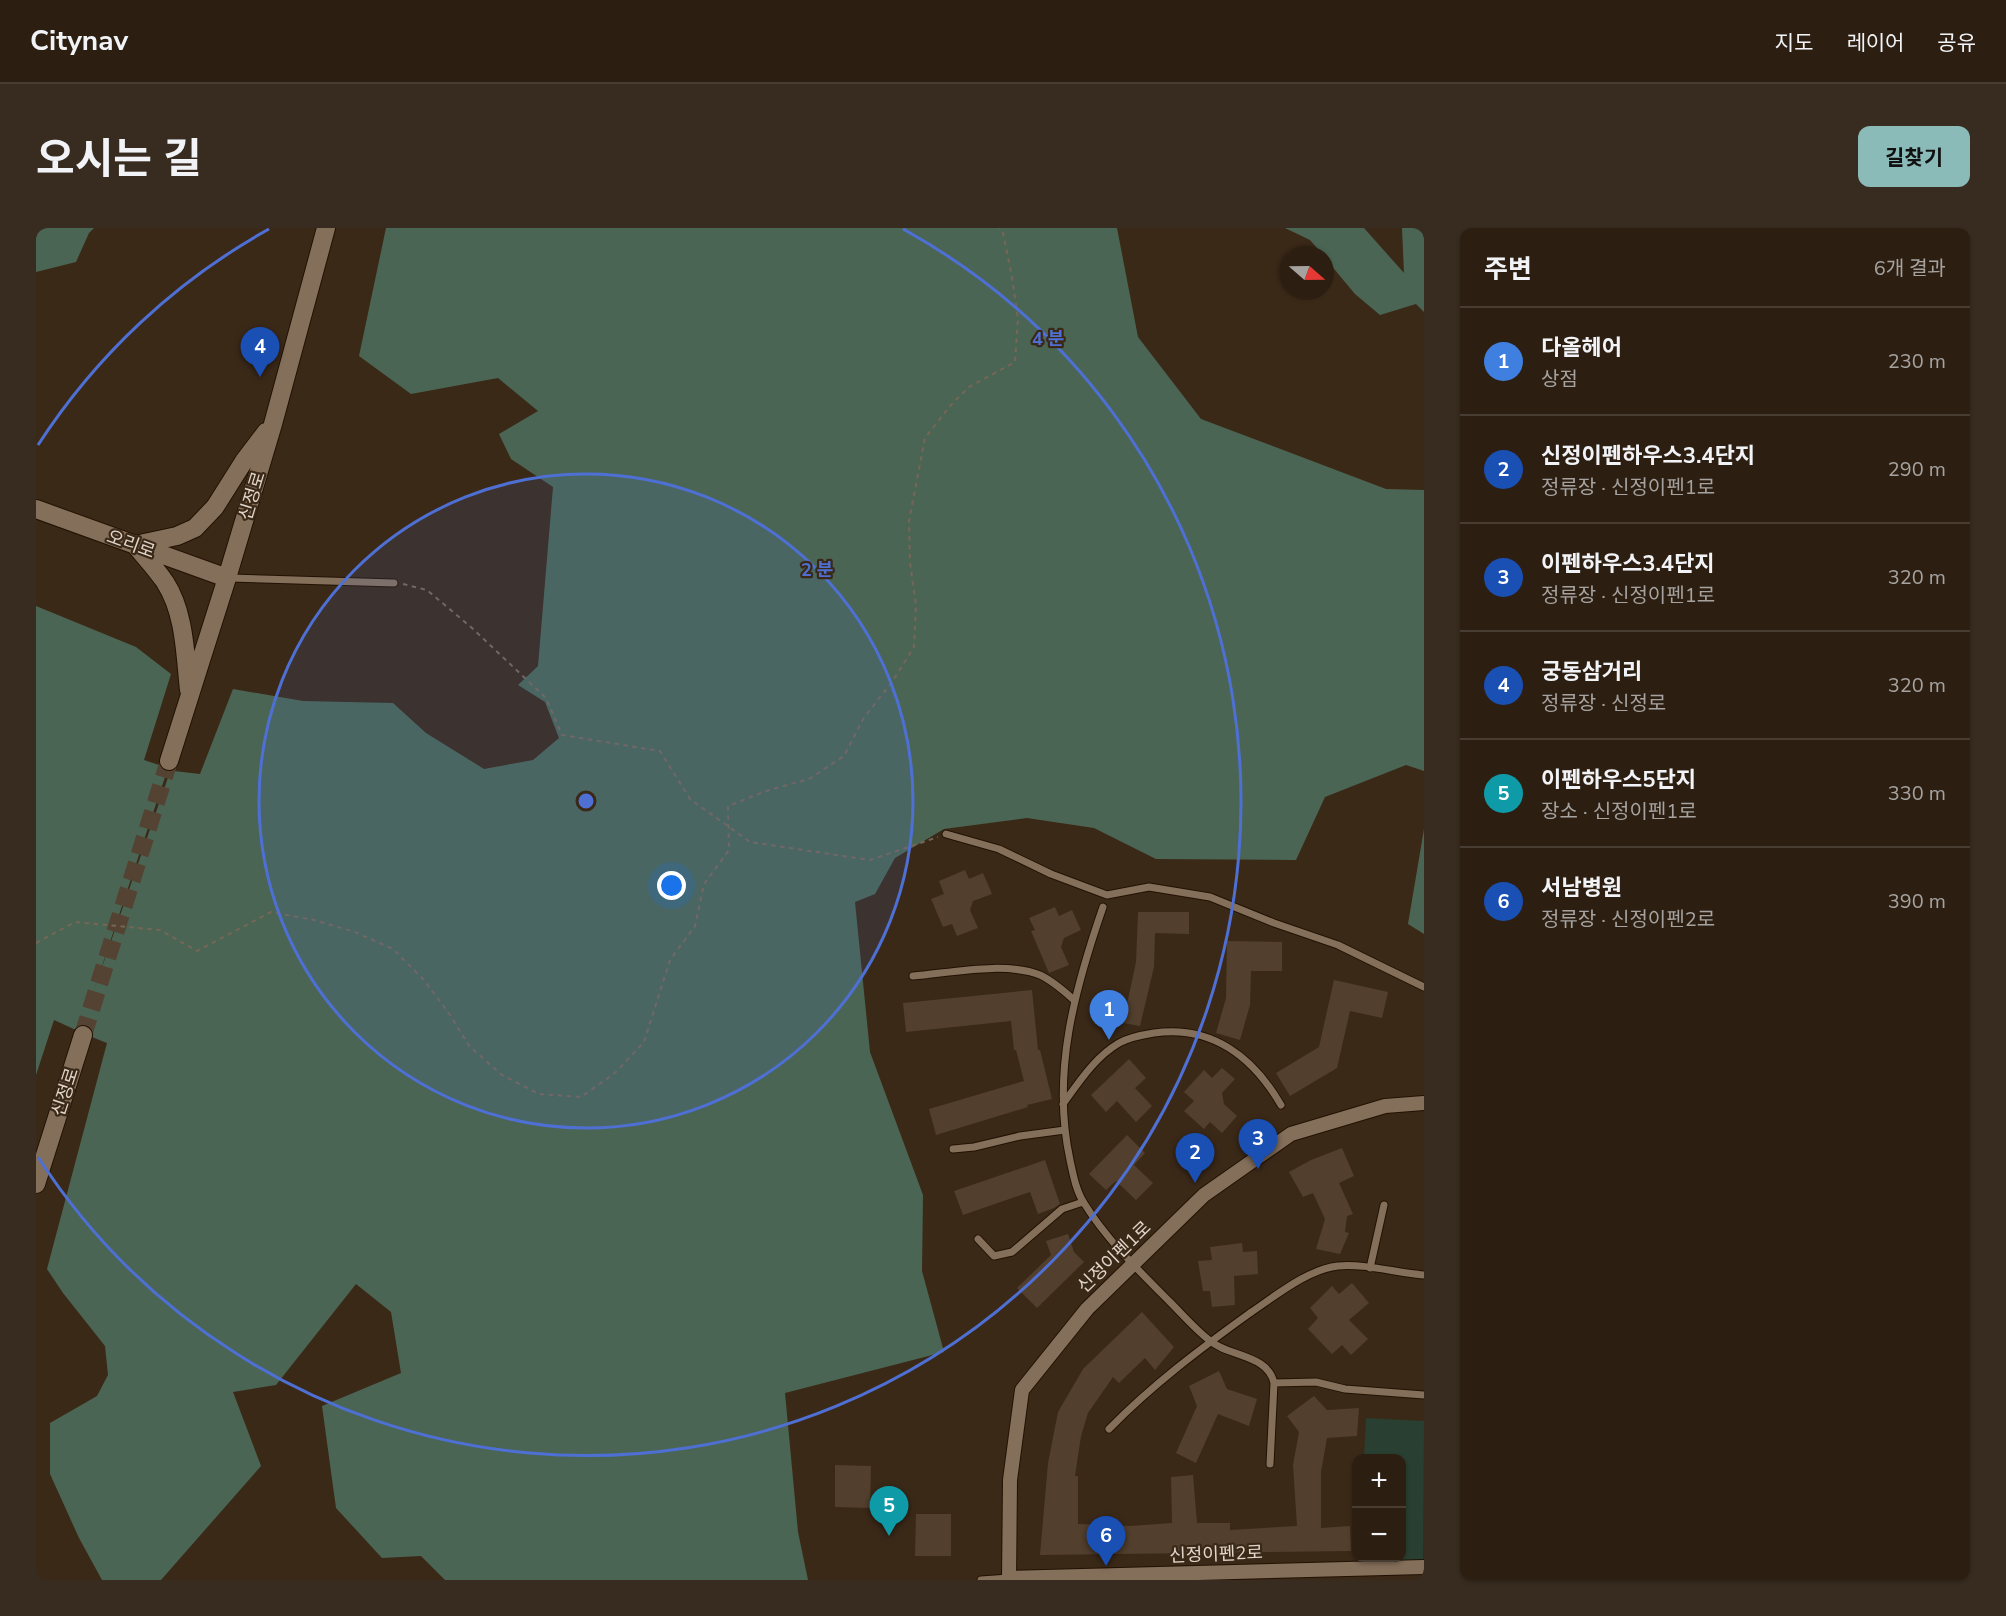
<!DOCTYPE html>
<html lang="ko">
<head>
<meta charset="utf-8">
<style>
	:root { --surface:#2c1f12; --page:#382c20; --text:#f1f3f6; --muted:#a6a29f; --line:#483d32; --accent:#8bbbb9 }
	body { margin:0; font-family:"Nunito Sans","Noto Sans KR",sans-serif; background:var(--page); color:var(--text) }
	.controls { position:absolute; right:18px; bottom:18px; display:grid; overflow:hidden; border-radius:12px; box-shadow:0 2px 4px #0004 }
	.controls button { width:54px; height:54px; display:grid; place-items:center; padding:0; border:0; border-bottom:2px solid var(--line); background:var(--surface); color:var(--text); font:30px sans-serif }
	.compass { position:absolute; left:1244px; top:18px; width:54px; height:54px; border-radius:50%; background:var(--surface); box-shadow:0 2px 4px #0004; rotate:110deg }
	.you { position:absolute; left:636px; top:658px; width:21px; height:21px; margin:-15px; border:4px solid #fff; border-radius:50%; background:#1a73e8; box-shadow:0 0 0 9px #1a73e833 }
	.badge { display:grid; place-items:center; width:39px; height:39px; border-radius:50%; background:var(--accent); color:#fff; font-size:20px; font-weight:700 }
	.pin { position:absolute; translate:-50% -50px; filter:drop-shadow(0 2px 3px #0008) }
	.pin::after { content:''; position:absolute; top:32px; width:21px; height:18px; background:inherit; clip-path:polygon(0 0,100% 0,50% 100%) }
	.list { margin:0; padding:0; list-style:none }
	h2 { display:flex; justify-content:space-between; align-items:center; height:78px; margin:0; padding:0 24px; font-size:26px }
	h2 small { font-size:20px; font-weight:400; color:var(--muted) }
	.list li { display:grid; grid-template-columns:39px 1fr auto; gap:18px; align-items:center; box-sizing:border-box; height:108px; padding:0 24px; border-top:2px solid var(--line) }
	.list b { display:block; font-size:22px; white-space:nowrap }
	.list p { margin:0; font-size:20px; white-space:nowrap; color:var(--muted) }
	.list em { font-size:20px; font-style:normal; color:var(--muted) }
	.map { position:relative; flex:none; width:1388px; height:1352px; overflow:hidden; border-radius:12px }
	header { display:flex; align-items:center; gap:36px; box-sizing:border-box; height:84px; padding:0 30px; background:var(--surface); border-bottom:2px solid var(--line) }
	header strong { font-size:28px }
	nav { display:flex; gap:33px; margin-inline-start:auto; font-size:21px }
	.intro { display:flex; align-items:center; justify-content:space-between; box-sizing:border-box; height:144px; padding:0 36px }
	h1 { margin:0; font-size:42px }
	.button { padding:15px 27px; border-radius:12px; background:var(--accent); color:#111; font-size:21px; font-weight:700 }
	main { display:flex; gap:36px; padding:0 36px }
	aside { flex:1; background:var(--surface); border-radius:12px; box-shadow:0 2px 4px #0004 }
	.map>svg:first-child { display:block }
	.green { fill:#293f31 }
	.forest { fill:#4b6554 }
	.building { fill:#523f2d }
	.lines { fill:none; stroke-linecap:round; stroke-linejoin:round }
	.secondary-tunnel { stroke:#544333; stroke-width:18; stroke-dasharray:18 9; stroke-linecap:butt }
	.lane-casing { stroke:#221202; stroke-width:9 }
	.street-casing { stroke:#221202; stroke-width:16 }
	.secondary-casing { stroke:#221202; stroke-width:20 }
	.path { stroke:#766657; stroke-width:2; stroke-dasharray:4.5 4.5; stroke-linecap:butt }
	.lane { stroke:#846f5b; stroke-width:7 }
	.street { stroke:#846f5b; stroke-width:14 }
	.secondary { stroke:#846f5b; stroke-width:18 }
	.ring { fill:none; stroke:#4e70d4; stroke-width:3 }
	.labels { text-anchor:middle; stroke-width:4.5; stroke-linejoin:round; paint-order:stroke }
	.street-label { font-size:18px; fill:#e1d5ca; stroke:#3b2918 }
	.centre { fill:#4e70d4; stroke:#3b2918; stroke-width:3 }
	.ring-label { font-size:18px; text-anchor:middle; font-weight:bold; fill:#4e70d4; stroke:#3b2918; stroke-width:4.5; stroke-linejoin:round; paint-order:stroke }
</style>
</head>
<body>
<header>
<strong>Citynav</strong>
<nav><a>지도</a><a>레이어</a><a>공유</a></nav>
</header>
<div class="intro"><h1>오시는 길</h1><a class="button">길찾기</a></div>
<main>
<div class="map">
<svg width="1388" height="1352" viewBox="0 0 1388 1352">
	<rect width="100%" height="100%" fill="#3b2918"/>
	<!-- green -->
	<path class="green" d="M1330,1190L1388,1193L1387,1333L1329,1330H1366V1230H1328Z"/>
	<!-- forest -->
	<path class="forest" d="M0,0H58L53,5L40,34L0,44Z
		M350,0H1081L1102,109L1165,191L1350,261L1388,262V543L1370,537L1289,569L1260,632L1120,631L1058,600L991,590L908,601L859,630L839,666L819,674L834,824L887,967L886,1043L908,1124L749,1165L762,1304L772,1352H409L385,1328L346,1330L300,1280L286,1178L365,1145L355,1084L320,1056L240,1157L197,1164L225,1238L125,1352H66L43,1310L14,1246V1195L61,1168L72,1147L69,1118L27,1065L11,1041L71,815C52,808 36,800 18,792L0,847V378L100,419L135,446L108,532L132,540L57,765L135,541L138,543L164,546L197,461L267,473L357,475L390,505L448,541L497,532L523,510L509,474L482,457L502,438L517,259L475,231L463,206L502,183L462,150L375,166L323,128Z
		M1249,0H1328L1368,45L1366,0H1388V84L1380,76L1344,87L1319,66L1289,30V27H1287L1274,12Z
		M1388,601V706L1372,696Z"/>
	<!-- building -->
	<path class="building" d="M929,642L933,651L947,645L956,666L937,673L934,682L942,700L921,708L916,696L907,699L895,671L908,666L903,653Z
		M1019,679L1023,688L1036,682L1045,702L1028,710L1025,719L1033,737L1013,745L995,703L999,702L993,690Z
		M1102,684H1153V706L1119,705L1118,739L1104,798L1087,795L1100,734Z
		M1191,713L1246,714V743H1215L1214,777L1204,812L1180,805L1190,770Z
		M1298,752L1352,764L1346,790L1314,783L1301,840L1254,868L1240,845L1283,819Z
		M996,762L1002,822H1004L1016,871L991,877L992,879L900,907L893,881L988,853L980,822H978L975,793L870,804L867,775Z
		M1093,831L1110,850L1099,860L1116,878L1100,894L1081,873L1070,884L1055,867Z
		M1186,840L1199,851L1186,865L1188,876L1201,888L1186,905L1174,894L1168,901L1148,883L1158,873L1148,864L1168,842L1176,850Z
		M1091,907L1109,925L1098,937L1117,955L1100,972L1080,953L1070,962L1053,946Z
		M1306,920L1318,948L1303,955L1317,986L1311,988L1309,1004L1313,1005L1304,1026L1280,1021L1289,991L1277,965L1267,969L1253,944L1275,932Z
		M1009,932L1024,976L1018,980L1002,986L994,964L927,987L918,963Z
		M1032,1006L1038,1024L1048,1034L1001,1080L981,1060L1015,1027L1010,1013Z
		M1206,1015L1207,1024L1221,1023L1222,1046L1198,1048L1199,1077L1176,1079L1174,1063H1167L1162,1033L1176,1032L1174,1019Z
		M1316,1055L1333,1075L1313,1092L1332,1111L1315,1127L1306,1117L1296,1126L1272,1101L1282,1090L1274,1080L1296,1058L1303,1066Z
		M1106,1084L1138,1119L1119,1142L1109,1130L1083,1155L1077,1149L1052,1185L1045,1208L1039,1248H1042V1296L1094,1298L1136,1295L1135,1249L1157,1247L1161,1295H1194V1302L1261,1298L1257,1237L1263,1204L1251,1188L1278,1168L1291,1182L1323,1180L1321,1208L1291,1210L1285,1244V1300L1314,1298L1315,1323L1004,1327L1012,1235L1022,1184L1047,1141Z
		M1183,1143L1191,1161L1221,1171L1213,1198L1182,1186L1160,1235L1140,1225L1161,1178L1153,1158Z
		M799,1237L835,1238L834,1280L799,1279Z
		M880,1286H915V1328H879Z"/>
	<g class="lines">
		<!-- secondary-tunnel -->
		<path class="secondary-tunnel" d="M47,807L133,533"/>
		<defs>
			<path id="lane" d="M194,350L358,355
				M910,606L963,621L1015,646L1071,667L1113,659L1174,669L1238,695L1302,717L1388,759
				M1067,679C1039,760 1015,845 1034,932C1037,946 1040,963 1048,975C1070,1011 1104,1044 1134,1074C1147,1087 1159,1101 1173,1112C1192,1129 1232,1126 1238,1155L1234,1236
				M877,748C914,745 969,733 1004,747C1017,753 1028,763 1038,772
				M1027,876C1043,854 1059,829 1083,815C1094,809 1105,807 1118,805C1176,797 1217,829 1245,877
				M917,921L938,919L984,908L1029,902
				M942,1011L958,1028L976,1024L1026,981L1047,974
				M1334,1040L1348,977
				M1238,1155L1280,1154L1309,1161L1388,1167
				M1073,1201C1116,1157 1164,1121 1214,1085C1238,1069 1272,1041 1302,1038C1327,1035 1361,1045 1388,1047
				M945,1352L973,1350"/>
			<path id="street" d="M973,1350L1388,1339
				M973,1352L974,1252L986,1162L1051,1081L1168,967L1255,906L1349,878L1388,875"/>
			<path id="secondary" d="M0,281L191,350
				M153,462C149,426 149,385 129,354C120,341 109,329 99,317L141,308L159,300L179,279L208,233L230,204
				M133,533L191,350L237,196L290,0
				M0,956L47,807"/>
		</defs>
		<!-- lane casing -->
		<use href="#lane" class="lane-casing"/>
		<!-- street casing -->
		<use href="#street" class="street-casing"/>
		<!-- secondary casing -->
		<use href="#secondary" class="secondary-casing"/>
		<!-- path -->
		<path class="path" d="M367,356L391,362L436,400L510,470L526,507L624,523L654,571L714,614L834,632L902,609
			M0,715L39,694L124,702L161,723L235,684L278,692L319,704L357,721L387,751L412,784L434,819L466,847L503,866L545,869L579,845L608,814L634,732L659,698L668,656L693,622L692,578L733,562L773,551L808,528L827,491L856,454L878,419L880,377L874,335L873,293L889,210L914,178L933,159L979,134L982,91L976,49L967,5L963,0"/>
		<!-- lane -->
		<use href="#lane" class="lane"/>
		<!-- street -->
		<use href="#street" class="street"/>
		<!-- secondary -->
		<use href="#secondary" class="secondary"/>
	</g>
	<!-- distance rings -->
	<circle cx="550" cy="573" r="327" fill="#4e70d4" fill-opacity=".12"/>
	<g class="ring">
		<circle cx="550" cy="573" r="327"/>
		<path d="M2 217A654 654 0 0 1 233 1M867 1A654 654 0 1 1 2 929"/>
	</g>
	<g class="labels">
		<!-- street labels -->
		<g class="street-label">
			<text transform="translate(216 268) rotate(-73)" y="6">신정로</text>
			<text transform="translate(95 316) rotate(20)" y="6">오리로</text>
			<text transform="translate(29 864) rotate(-72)" y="6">신정로</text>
			<text transform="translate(1078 1029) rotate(-44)" y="6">신정이펜1로</text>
			<text transform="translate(1180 1326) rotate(-2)" y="6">신정이펜2로</text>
		</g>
	</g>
	<circle cx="550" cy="573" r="9" class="centre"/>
	<g class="ring-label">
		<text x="1012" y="117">4 분</text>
		<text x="781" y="348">2 분</text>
	</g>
</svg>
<div class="controls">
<button>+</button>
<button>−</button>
</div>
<svg class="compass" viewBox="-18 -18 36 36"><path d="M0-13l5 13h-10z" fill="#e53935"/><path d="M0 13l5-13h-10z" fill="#a6a29f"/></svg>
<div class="you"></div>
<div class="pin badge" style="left:1073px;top:812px;background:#3f7fe0">1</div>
<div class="pin badge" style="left:1159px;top:955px;background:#1a4fb4">2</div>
<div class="pin badge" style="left:1222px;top:941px;background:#1a4fb4">3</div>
<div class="pin badge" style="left:224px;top:149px;background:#1a4fb4">4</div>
<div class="pin badge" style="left:853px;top:1308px;background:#0f9aa8">5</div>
<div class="pin badge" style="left:1070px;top:1338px;background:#1a4fb4">6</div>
</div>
<aside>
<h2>주변<small>6개 결과</small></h2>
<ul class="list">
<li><span class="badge" style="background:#3f7fe0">1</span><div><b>다올헤어</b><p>상점</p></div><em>230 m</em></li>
<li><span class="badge" style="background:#1a4fb4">2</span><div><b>신정이펜하우스3.4단지</b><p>정류장 · 신정이펜1로</p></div><em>290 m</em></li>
<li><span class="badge" style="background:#1a4fb4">3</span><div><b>이펜하우스3.4단지</b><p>정류장 · 신정이펜1로</p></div><em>320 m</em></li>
<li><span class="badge" style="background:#1a4fb4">4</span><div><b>궁동삼거리</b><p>정류장 · 신정로</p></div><em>320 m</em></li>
<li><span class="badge" style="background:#0f9aa8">5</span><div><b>이펜하우스5단지</b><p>장소 · 신정이펜1로</p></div><em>330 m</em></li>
<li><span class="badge" style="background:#1a4fb4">6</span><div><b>서남병원</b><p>정류장 · 신정이펜2로</p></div><em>390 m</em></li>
</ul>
</aside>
</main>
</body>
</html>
